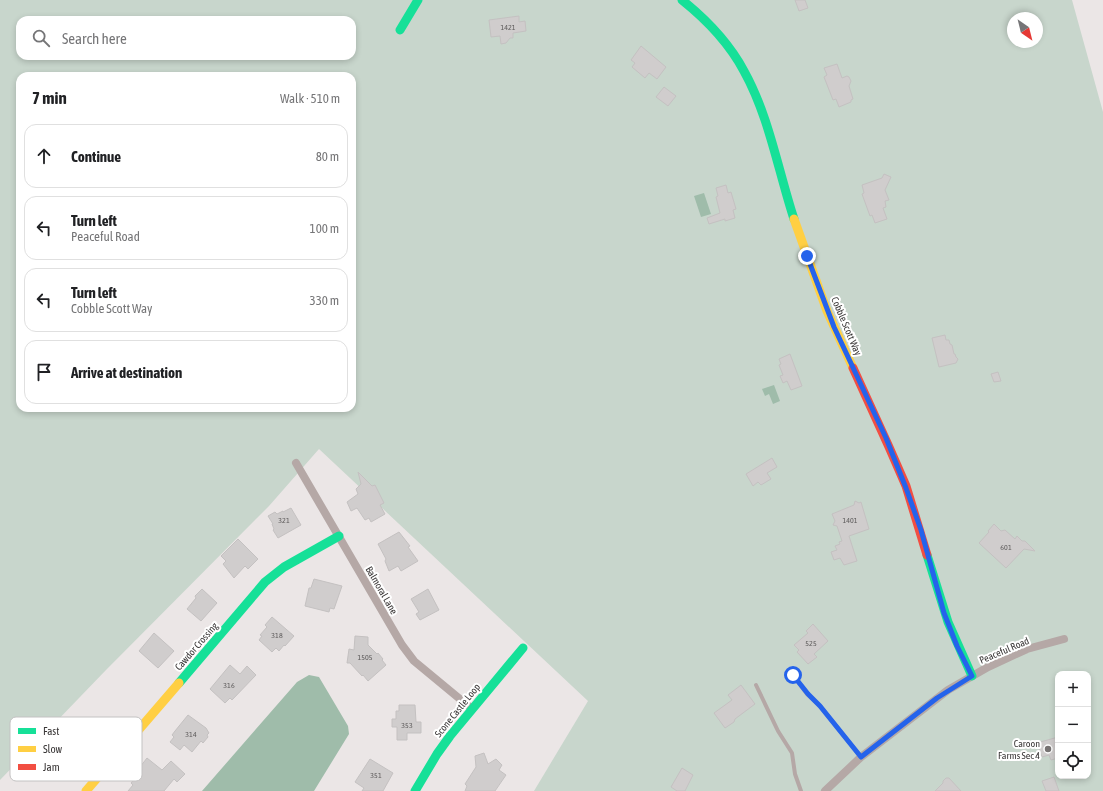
<!DOCTYPE html>
<html lang="en">
<head>
<meta charset="utf-8">
<style>
	:root { --surface:#fff; --page:#f2f2f2; --text:#202124; --muted:#757577; --line:#e0e0e0 }
	body { margin:0; font-family:"Asap Condensed",sans-serif; background:var(--page); color:var(--text) }
	.controls { position:absolute; right:12px; bottom:12px; display:grid; overflow:hidden; border-radius:8px; box-shadow:0 2px 6px #0003 }
	.controls button { width:36px; height:36px; display:grid; place-items:center; padding:0; border:0; border-bottom:1px solid var(--line); background:var(--surface); color:var(--text); font:20px sans-serif }
	.compass { position:absolute; left:1007px; top:12px; width:36px; height:36px; border-radius:50%; background:var(--surface); box-shadow:0 2px 6px #0003; rotate:145deg }
	.stop { position:absolute; width:12px; height:12px; margin:-9px; border:3px solid #2563eb; border-radius:50%; background:#fff }
	.stop.end { background:#2563eb; border-color:#fff; box-shadow:0 1px 4px #0008 }
	.list { margin:0; padding:0; list-style:none }
	h2 { display:flex; justify-content:space-between; align-items:center; height:52px; margin:0; padding:0 16px; font-size:17px }
	h2 small { font-size:13px; font-weight:400; color:var(--muted) }
	.list li { display:grid; grid-template-columns:26px 1fr auto; gap:12px; align-items:center; box-sizing:border-box; height:64px; margin:0 8px 8px; padding:0 8px; border:1px solid var(--line); border-radius:12px }
	.list b { display:block; font-size:15px; white-space:nowrap }
	.list p { margin:0; font-size:13px; white-space:nowrap; color:var(--muted) }
	.list em { font-size:13px; font-style:normal; color:var(--muted) }
	.icon { flex:none; width:22px; height:22px; fill:none; stroke:currentColor; stroke-width:2; stroke-linecap:round; stroke-linejoin:round }
	.map { position:relative; flex:none; width:1103px; height:791px; overflow:hidden }
	.search { position:absolute; background:var(--surface); box-shadow:0 2px 6px #0003; left:16px; top:16px; width:340px; height:44px; display:flex; align-items:center; gap:10px; box-sizing:border-box; padding:0 14px; border-radius:12px; color:var(--muted); font-size:15px }
	.panel { position:absolute; background:var(--surface); box-shadow:0 2px 6px #0003; left:16px; top:72px; width:340px; height:340px; border-radius:12px }
	.map>svg:first-child { display:block }
	.green { fill:#c8d6cc; fill-rule:evenodd }
	.water { fill:#9fbcaa }
	.building { fill:#d0cdcd; stroke:#c4c1c1 }
	.lines { fill:none; stroke-linecap:round; stroke-linejoin:round }
	.lane { stroke:#b5a8a6; stroke-width:4 }
	.street { stroke:#b5a8a6; stroke-width:8 }
	.fast { stroke:#16e098; stroke-width:9 }
	.slow { stroke:#ffcf43; stroke-width:9 }
	.jam { stroke:#f24e42; stroke-width:9 }
	.route { stroke:#2563eb; stroke-width:5 }
	.poi-dot { fill:#777373; stroke:#fff; stroke-width:1.5 }
	.labels { text-anchor:middle; stroke-width:4; stroke-linejoin:round; paint-order:stroke }
	.number-label { font-size:8px; fill:#605e5e }
	.street-label { font-size:10px; fill:#383535; stroke:#fff }
	.poi-label { font-size:10px; fill:#383535; stroke:#fff; text-anchor:end }
	.key { fill:#fff; stroke:#c3c2c2; stroke-width:1 }
	.key-label { font-size:11px; fill:#383535 }
</style>
</head>
<body>
<div class="map">
<svg width="1103" height="791" viewBox="0 0 1103 791">
	<rect width="100%" height="100%" fill="#ebe6e6"/>
	<!-- green -->
	<path class="green" d="M0,0H1072L1103,112V791H534L588,701L319,449L269,506L106,670L0,780ZM1013,18H1037V42H1013ZM20,20H352V56H20ZM20,76H352V408H20ZM1058,674H1088V776H1058Z"/>
	<!-- water -->
	<path class="water" d="M704,193L711,214L701,217L694,196Z
		M774,385L780,401L773,404L769,394L765,396L762,389Z
		M309,675L319,677L348,726L349,734L314,791H202L297,682Z"/>
	<!-- building -->
	<path class="building" d="M795,0H805L808,8L799,11Z
		M519,16V22L525,21L526,31L513,33V38H510L506,43L501,44L500,36L491,37L489,20Z
		M641,46L666,67L657,79L649,73L645,78L632,67L635,63L631,60Z
		M837,64L842,78L847,76L849,77L851,81L849,86L853,99L851,100V102L839,107L836,99L833,100L824,77L827,75L824,68Z
		M664,87L676,96L668,106L656,97Z
		M884,174L891,177L885,190L889,200L885,201L886,207L883,208L887,219L875,223L872,215L870,216L862,194L864,193L862,185L882,178Z
		M726,185L728,193L731,192L736,209L733,210L735,218L725,221V219L709,224L707,218L720,213L716,197L718,196L716,188Z
		M945,335L946,340H949L950,344L952,345L954,354H955L956,357L958,359L956,363L939,367L932,338Z
		M790,354L802,386L791,390L787,381L783,383L780,376L783,375L779,365L781,364L779,359Z
		M998,372L1001,381L994,382L991,374Z
		M772,458L777,467L767,473L771,479L761,485L758,482L753,486L746,474Z
		M358,472L372,486L375,485L384,503L380,505L385,514L371,522L369,518L365,520L357,508L351,511L347,502L358,494L356,489L361,484Z
		M855,501L859,503L861,502L869,529L849,536L857,561L844,565L840,558L834,560L831,552L837,550L835,546L840,544L839,542L842,541L837,526L833,525L835,521L832,514L854,505Z
		M291,508L301,525L278,538L273,530L274,529L272,524H273L268,516L275,512L277,514L283,511V512Z
		M994,524L1001,531L1005,530L1015,539L1017,536L1022,541H1025L1035,551L1024,549L1006,568L979,543L989,532L988,531Z
		M399,532L410,546L408,547L418,561L401,571L398,566L389,571L385,561L386,559L378,544Z
		M238,539L258,559L248,569L245,566L234,578L223,564L226,561L221,556Z
		M314,579L342,586L334,609L330,608L329,612L305,606L309,588H311Z
		M202,589L217,603L201,621L187,609L196,598L195,596Z
		M428,589L439,610L420,620L416,614L419,612L411,599Z
		M272,617L294,636L285,646L284,645L279,651L276,648L272,652L259,640L262,636L260,635L267,627L265,625Z
		M813,624L828,641L814,654L817,657L808,664L797,652L799,650L794,645L808,633L806,631Z
		M154,633L174,651L158,668L139,651Z
		M355,636L368,637V645L377,654L378,653L383,659L382,660L386,665L368,681L363,675L362,676L350,663H347L349,649L354,650Z
		M230,665L240,674L247,666L256,675L232,700L230,698L225,703L210,689Z
		M741,685L755,704L735,719L734,722L725,728L714,713L732,700L728,695Z
		M399,705H415L416,722H421V733H407V740H397V727H392V719H396V711H399Z
		M188,715L206,728L209,733L207,735L208,737L203,743L201,741L192,752L184,745L180,750L170,742L174,737L172,735L175,731Z
		M1058,737V758L1051,760L1049,755L1042,757L1037,743Z
		M484,753L488,764L496,759L502,765L499,770L506,775L495,791H465L467,786L465,784L476,767L475,756Z
		M147,758L162,770L171,761L185,774L177,782L174,779L164,791H128L133,785L131,783L142,770L140,767Z
		M370,759L393,773L383,791H362L364,788L355,782Z
		M682,768L693,775L685,791H677L671,787Z
		M1054,777L1059,791H1046L1042,781Z
		M946,778H949L961,791H935L943,783V781Z"/>
	<g class="lines">
		<!-- lane -->
		<path class="lane" d="M793,675L807,694L820,706L861,757
			M756,685L778,731L792,753L795,774L801,791"/>
		<!-- street -->
		<path class="street" d="M296,463L402,645L414,661L472,709
			M825,791L861,757L948,690L988,667L1027,649L1064,639"/>
		<!-- fast -->
		<path class="fast" d="M682,0C707,20 729,43 744,71C769,116 778,170 794,219
			M400,30L418,0
			M927,555L948,622L972,676
			M179,683L265,582L284,567L339,536
			M415,791L437,754L450,736L523,648"/>
		<!-- slow -->
		<path class="slow" d="M794,219L827,311L853,368
			M86,791L179,683"/>
		<!-- jam -->
		<path class="jam" d="M853,368L889,447L906,486L927,555"/>
	</g>
	<g class="lines">
		<!-- route -->
		<path class="route" d="M793,675L808,694L820,706L861,757L937,698L972,676L957,646L944,613L921,530L906,488L886,438L834,327L807,256"/>
	</g>
	<!-- markers -->
	<circle class="poi-dot" cx="1048" cy="749" r="4"/>
	<g class="labels">
		<!-- number labels -->
		<g class="number-label">
			<text x="508" y="30">1421</text>
			<text x="284" y="523">321</text>
			<text x="850" y="523">1401</text>
			<text x="1006" y="550">601</text>
			<text x="277" y="638">318</text>
			<text x="811" y="646">525</text>
			<text x="365" y="660">1505</text>
			<text x="229" y="688">316</text>
			<text x="407" y="728">353</text>
			<text x="191" y="737">314</text>
			<text x="376" y="778">351</text>
		</g>
		<!-- street labels -->
		<g class="street-label">
			<text transform="translate(847 326) rotate(67)" y="4">Cobble Scott Way</text>
			<text transform="translate(382 590) rotate(60)" y="4">Balmoral Lane</text>
			<text transform="translate(196 646) rotate(-49)" y="4">Cawdor Crossing</text>
			<text transform="translate(1004 650) rotate(-23)" y="4">Peaceful Road</text>
			<text transform="translate(457 710) rotate(-51)" y="4">Scone Castle Loop</text>
		</g>
		<!-- poi labels -->
		<g class="poi-label">
			<text x="1040" y="747">Caroon<tspan x="1040" dy="12">Farms Sec 4</tspan></text>
		</g>
	</g>
	<!-- legend -->
	<rect x="10" y="717" width="132" height="64" rx="6" class="key"/>
	<rect x="18" y="728" width="18" height="6" fill="#16e098"/>
	<rect x="18" y="746" width="18" height="6" fill="#ffcf43"/>
	<rect x="18" y="764" width="18" height="6" fill="#f24e42"/>
	<g class="key-label">
		<text x="43" y="735">Fast</text>
		<text x="43" y="753">Slow</text>
		<text x="43" y="771">Jam</text>
	</g>
</svg>
<div class="controls">
<button>+</button>
<button>−</button>
<button><svg class="icon" aria-label="locate" viewBox="0 0 24 24"><circle cx="12" cy="12" r="6"/><path d="M12 2v4M12 18v4M2 12h4M18 12h4"/></svg></button>
</div>
<svg class="compass" viewBox="-18 -18 36 36"><path d="M0-13l5 13h-10z" fill="#e53935"/><path d="M0 13l5-13h-10z" fill="#757577"/></svg>
<div class="stop" style="left:793px;top:675px"></div>
<div class="stop end" style="left:807px;top:256px"></div>
<div class="search"><svg class="icon" aria-label="search" viewBox="0 0 24 24"><circle cx="10" cy="10" r="6"/><path d="M15 15l6 6"/></svg>Search here</div>
<section class="panel">
<h2>7 min<small>Walk · 510 m</small></h2>
<ul class="list">
<li><svg class="icon" aria-label="ahead" viewBox="0 0 24 24"><path d="M12 20V5M6 11l6-6 6 6"/></svg><div><b>Continue</b></div><em>80 m</em></li>
<li><svg class="icon" aria-label="left" viewBox="0 0 24 24"><path d="M17 20v-9H6M10 6l-5 5 5 5"/></svg><div><b>Turn left</b><p>Peaceful Road</p></div><em>100 m</em></li>
<li><svg class="icon" aria-label="left" viewBox="0 0 24 24"><path d="M17 20v-9H6M10 6l-5 5 5 5"/></svg><div><b>Turn left</b><p>Cobble Scott Way</p></div><em>330 m</em></li>
<li><svg class="icon" aria-label="arrive" viewBox="0 0 24 24"><path d="M6 21V4h12l-3 4 3 4H6"/></svg><div><b>Arrive at destination</b></div></li>
</ul>
</section>
</div>
</body>
</html>
